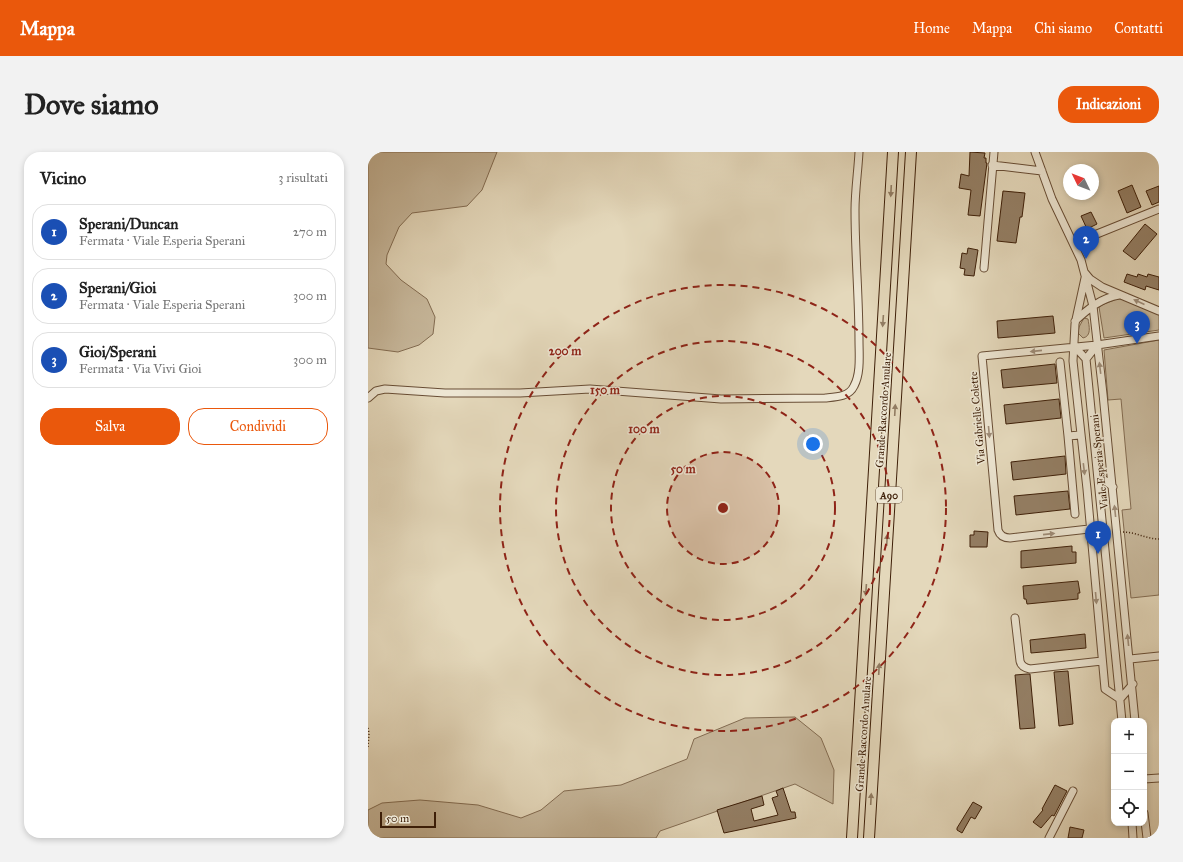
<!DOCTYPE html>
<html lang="it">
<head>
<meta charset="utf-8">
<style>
	:root { --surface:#fff; --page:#f2f2f2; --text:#222; --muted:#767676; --line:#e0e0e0; --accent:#ea580c }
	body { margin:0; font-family:"IM FELL Great Primer",serif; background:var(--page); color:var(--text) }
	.controls { position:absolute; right:12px; bottom:12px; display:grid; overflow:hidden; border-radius:8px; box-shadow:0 2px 6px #0003 }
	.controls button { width:36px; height:36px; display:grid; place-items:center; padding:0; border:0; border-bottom:1px solid var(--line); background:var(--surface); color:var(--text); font:20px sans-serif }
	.compass { position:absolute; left:695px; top:12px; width:36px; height:36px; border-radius:50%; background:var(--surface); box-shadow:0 2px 6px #0003; rotate:313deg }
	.scale { position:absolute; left:12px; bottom:10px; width:56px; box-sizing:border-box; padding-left:4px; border:2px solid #3e1f08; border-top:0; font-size:11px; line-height:14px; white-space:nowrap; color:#3e1f08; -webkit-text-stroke:3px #ede6d3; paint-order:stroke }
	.you { position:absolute; left:445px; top:292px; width:14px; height:14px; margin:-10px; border:3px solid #fff; border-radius:50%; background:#1a73e8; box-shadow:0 0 0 6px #1a73e833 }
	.badge { display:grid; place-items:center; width:26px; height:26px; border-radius:50%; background:var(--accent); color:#fff; font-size:13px; font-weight:700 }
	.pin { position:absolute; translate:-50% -33px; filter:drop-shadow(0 1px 2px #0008) }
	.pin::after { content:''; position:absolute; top:21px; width:14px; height:12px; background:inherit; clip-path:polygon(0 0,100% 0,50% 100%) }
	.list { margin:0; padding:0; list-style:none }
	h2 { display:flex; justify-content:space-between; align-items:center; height:52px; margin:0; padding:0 16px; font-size:17px }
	h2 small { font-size:13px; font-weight:400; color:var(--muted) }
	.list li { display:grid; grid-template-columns:26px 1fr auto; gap:12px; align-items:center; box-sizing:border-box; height:56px; margin:0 8px 8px; padding:0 8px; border:1px solid var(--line); border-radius:16px }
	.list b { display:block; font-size:15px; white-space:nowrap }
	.list p { margin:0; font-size:13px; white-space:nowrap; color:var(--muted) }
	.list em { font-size:13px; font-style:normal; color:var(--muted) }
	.actions { display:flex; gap:8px; padding:12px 16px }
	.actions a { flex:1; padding:9px 0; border:1px solid var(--accent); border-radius:16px; text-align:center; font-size:14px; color:var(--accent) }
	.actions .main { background:var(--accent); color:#fff }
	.icon { flex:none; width:22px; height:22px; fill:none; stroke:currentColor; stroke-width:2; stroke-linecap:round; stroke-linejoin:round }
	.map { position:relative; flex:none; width:791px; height:686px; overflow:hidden; border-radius:16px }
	header { display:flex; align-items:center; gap:24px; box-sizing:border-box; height:56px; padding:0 20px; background:var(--accent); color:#fff }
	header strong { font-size:19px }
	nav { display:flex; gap:22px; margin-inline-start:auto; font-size:14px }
	.intro { display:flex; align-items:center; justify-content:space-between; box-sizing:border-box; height:96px; padding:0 24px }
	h1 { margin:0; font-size:28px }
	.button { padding:10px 18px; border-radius:16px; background:var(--accent); color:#fff; font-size:14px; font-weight:700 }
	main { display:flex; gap:24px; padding:0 24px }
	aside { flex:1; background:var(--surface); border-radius:16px; box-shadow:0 2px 6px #0003 }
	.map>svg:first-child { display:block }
	.green { fill:#c8b99d; stroke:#836c52 }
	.building { fill:#947f65; stroke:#3e1f08 }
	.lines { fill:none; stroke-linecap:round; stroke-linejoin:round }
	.minor-casing { stroke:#684d35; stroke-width:9 }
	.highway-casing { stroke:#3e1f08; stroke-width:12 }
	.path { stroke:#3e1f08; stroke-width:1.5; stroke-dasharray:1 2; stroke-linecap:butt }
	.minor { stroke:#ede6d3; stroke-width:7 }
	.highway { stroke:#e4d8bb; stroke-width:10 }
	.oneway { fill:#917c62 }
	.oneway2 { fill:#9e8c78 }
	.ring { fill:none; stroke:#8f2418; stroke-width:2; stroke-dasharray:7 5 }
	.labels { text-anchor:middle; stroke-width:3; stroke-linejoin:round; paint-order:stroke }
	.shield { fill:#ede6d3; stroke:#725b45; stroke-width:1 }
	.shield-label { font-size:10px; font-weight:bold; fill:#3e1f08 }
	.street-label { font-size:11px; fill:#3e1f08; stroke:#ede6d3 }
	.centre { fill:#8f2418; stroke:#ede6d3; stroke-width:2 }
	.ring-label { font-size:12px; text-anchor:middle; font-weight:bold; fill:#8f2418; stroke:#ede6d3; stroke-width:3; stroke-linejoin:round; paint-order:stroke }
</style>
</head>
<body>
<header>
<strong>Mappa</strong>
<nav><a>Home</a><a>Mappa</a><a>Chi siamo</a><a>Contatti</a></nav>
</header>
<div class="intro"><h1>Dove siamo</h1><a class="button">Indicazioni</a></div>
<main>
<aside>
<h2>Vicino<small>3 risultati</small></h2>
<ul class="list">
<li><span class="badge" style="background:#1a4fb4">1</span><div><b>Sperani/Duncan</b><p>Fermata · Viale Esperia Sperani</p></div><em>270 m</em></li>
<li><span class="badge" style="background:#1a4fb4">2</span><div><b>Sperani/Gioi</b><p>Fermata · Viale Esperia Sperani</p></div><em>300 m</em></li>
<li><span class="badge" style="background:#1a4fb4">3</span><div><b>Gioi/Sperani</b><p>Fermata · Via Vivi Gioi</p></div><em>300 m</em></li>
</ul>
<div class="actions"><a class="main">Salva</a><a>Condividi</a></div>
</aside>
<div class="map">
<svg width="791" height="686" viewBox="0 0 791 686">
	<rect width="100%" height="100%" fill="#e4d8bb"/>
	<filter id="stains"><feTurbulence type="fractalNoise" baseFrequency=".005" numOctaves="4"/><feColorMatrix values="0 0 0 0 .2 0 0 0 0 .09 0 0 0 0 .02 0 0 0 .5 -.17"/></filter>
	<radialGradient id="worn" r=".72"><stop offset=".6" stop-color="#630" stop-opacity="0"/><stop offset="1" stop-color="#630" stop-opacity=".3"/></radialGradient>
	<!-- green -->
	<path class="green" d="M0,0H129L114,38L99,54L44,61L31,75L19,103L18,112L33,128L59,147L67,165L65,182L51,193L30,200L0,196Z
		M749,147H757L791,162V178L736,186L731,155L736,152Z
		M716,166L720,167C721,174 724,184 715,186L710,181L711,175Z
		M791,188V443L763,446L754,358L763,357L753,247L740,248L736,198Z
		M427,565L453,586L466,618L465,652L427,632L292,679L288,686H0V658L14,651L52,648L110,653L153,666L173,658L196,639L253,633L319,607L326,587L377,566Z"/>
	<!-- building -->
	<path class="building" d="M602,0L617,1L616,6H618V11H619L612,64L600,63L603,38L591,36L593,22L601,24Z
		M764,33L773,55L759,61L750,39Z
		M791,34V50L784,53L778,39Z
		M635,39L657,41L654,65H652L648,91L629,89Z
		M723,60L729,72L719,77L713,64Z
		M777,72L789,82L767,108L755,99Z
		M600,96L610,98L606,124L596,123L597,117L592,116L594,101L599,102Z
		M759,122L769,125L770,122L779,125L780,122L791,125V138L778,134L777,138L756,130Z
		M685,164L687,181L630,186L629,169Z
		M687,212L689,231L635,236L633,218Z
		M691,247L693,266L638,272L636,253Z
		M697,304L698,322L645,328L643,310Z
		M700,339L702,357L648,363L646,344Z
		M606,379L620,380L619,395H602V383H606Z
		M704,394V400H708V411L653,416V399Z
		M710,429L712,441H710V447L659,452L658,447H656L655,434Z
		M717,482L718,496L663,501L662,488Z
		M700,519L705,572L691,574L686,520Z
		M659,522H662L667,576L652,577L647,523Z
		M687,633L699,639L686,664L684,663L673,676L665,670L675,658L674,657Z
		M415,636L423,660H427L428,666L356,681L349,658L394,644L396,653L383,657L386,669L410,663L404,646L410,644L408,639Z
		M605,650L614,655L607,667L603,665L594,681L589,678V676Z
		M702,675L716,678L714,686H700Z"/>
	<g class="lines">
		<defs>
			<path id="minor" d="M667,0L684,47L713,108L725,154L735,242L767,569
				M624,13L674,19
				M714,88L791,57
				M616,116L626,0
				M717,121L722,127L734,135L791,159
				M717,126L707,172L705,209L719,337L737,537L752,547
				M707,169C720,157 733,146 751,143
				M707,195L718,207L754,569
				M718,207L729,193
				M692,210L700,284
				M0,246L8,239L17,237L77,241H152L222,237L353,247L457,246C468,245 481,245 486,234C493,221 491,203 491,189C491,145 487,102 487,58C487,39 490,19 491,0
				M730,323L745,335
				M707,362L700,284L712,283
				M721,377L642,386C636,386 632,384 630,378L614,204L729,193L791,184
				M647,466L652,509C653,514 657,516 662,517L734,509
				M762,507L791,504
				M752,547L765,532
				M776,627L791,626
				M776,661L779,686
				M764,671L765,686
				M681,686L705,639"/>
			<path id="highway" d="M484,686L525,0
				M501,686L543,0"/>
		</defs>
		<!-- minor casing -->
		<use href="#minor" class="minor-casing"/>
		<!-- highway casing -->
		<use href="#highway" class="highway-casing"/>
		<!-- path -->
		<path class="path" d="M755,380C768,380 778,387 791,387
			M0,576L1,581L0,595"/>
		<!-- minor -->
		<use href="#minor" class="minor"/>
		<!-- highway -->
		<use href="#highway" class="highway"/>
	</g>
	<!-- one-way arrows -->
	<defs><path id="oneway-solid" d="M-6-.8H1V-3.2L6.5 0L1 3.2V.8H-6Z"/></defs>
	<g class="oneway">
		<use href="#oneway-solid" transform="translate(523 39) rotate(93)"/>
		<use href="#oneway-solid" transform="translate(515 169) rotate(94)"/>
		<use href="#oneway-solid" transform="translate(527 258) rotate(-87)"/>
		<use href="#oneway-solid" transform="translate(519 388) rotate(-87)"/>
		<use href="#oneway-solid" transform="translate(498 438) rotate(94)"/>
		<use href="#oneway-solid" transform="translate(511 517) rotate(-87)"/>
		<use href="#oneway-solid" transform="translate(503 647) rotate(-87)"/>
	</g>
	<g class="oneway2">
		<use href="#oneway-solid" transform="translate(771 150) rotate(-156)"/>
		<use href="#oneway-solid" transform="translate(668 199) rotate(174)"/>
		<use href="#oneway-solid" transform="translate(732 216) rotate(-97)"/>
		<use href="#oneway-solid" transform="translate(621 280) rotate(85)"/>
		<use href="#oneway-solid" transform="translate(716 317) rotate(83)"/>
		<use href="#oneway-solid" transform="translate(747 359) rotate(-96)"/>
		<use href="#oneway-solid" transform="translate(681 382) rotate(-6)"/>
		<use href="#oneway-solid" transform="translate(728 446) rotate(85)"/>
		<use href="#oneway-solid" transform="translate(760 488) rotate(-96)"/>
	</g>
	<!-- distance rings -->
	<circle cx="355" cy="356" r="56" fill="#8f2418" fill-opacity=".12"/>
	<g class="ring">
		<circle cx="355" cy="356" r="56"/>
		<circle cx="355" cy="356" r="112"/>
		<circle cx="355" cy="356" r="167"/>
		<circle cx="355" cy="356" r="223"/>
	</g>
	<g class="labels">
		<!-- shield labels -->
		<rect class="shield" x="508" y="335" width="26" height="16" rx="3"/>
		<g class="shield-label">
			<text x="521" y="347">A90</text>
		</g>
		<!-- street labels -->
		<g class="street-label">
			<text transform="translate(515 258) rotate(-86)" y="4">Grande Raccordo Anulare</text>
			<text transform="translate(609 266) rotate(-95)" y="4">Via Gabrielle Colette</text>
			<text transform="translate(731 310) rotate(-96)" y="4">Viale Esperia Sperani</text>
			<text transform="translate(495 582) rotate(-86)" y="4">Grande Raccordo Anulare</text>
		</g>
	</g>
	<circle cx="355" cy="356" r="6" class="centre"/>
	<g class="ring-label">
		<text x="197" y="203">200 m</text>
		<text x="237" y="242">150 m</text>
		<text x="276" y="281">100 m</text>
		<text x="315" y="321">50 m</text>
	</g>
	<rect width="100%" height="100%" filter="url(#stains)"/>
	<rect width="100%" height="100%" fill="url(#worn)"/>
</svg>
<div class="controls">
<button>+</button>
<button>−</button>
<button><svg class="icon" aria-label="locate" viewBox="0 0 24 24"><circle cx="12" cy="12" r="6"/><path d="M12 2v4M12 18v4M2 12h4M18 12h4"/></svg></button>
</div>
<svg class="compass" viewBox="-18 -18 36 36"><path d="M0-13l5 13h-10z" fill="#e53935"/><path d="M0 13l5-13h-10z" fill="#767676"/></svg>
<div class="scale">50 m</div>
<div class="you"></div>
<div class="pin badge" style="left:730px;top:402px;background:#1a4fb4">1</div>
<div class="pin badge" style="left:718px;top:107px;background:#1a4fb4">2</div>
<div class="pin badge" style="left:769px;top:192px;background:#1a4fb4">3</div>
</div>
</main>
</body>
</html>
